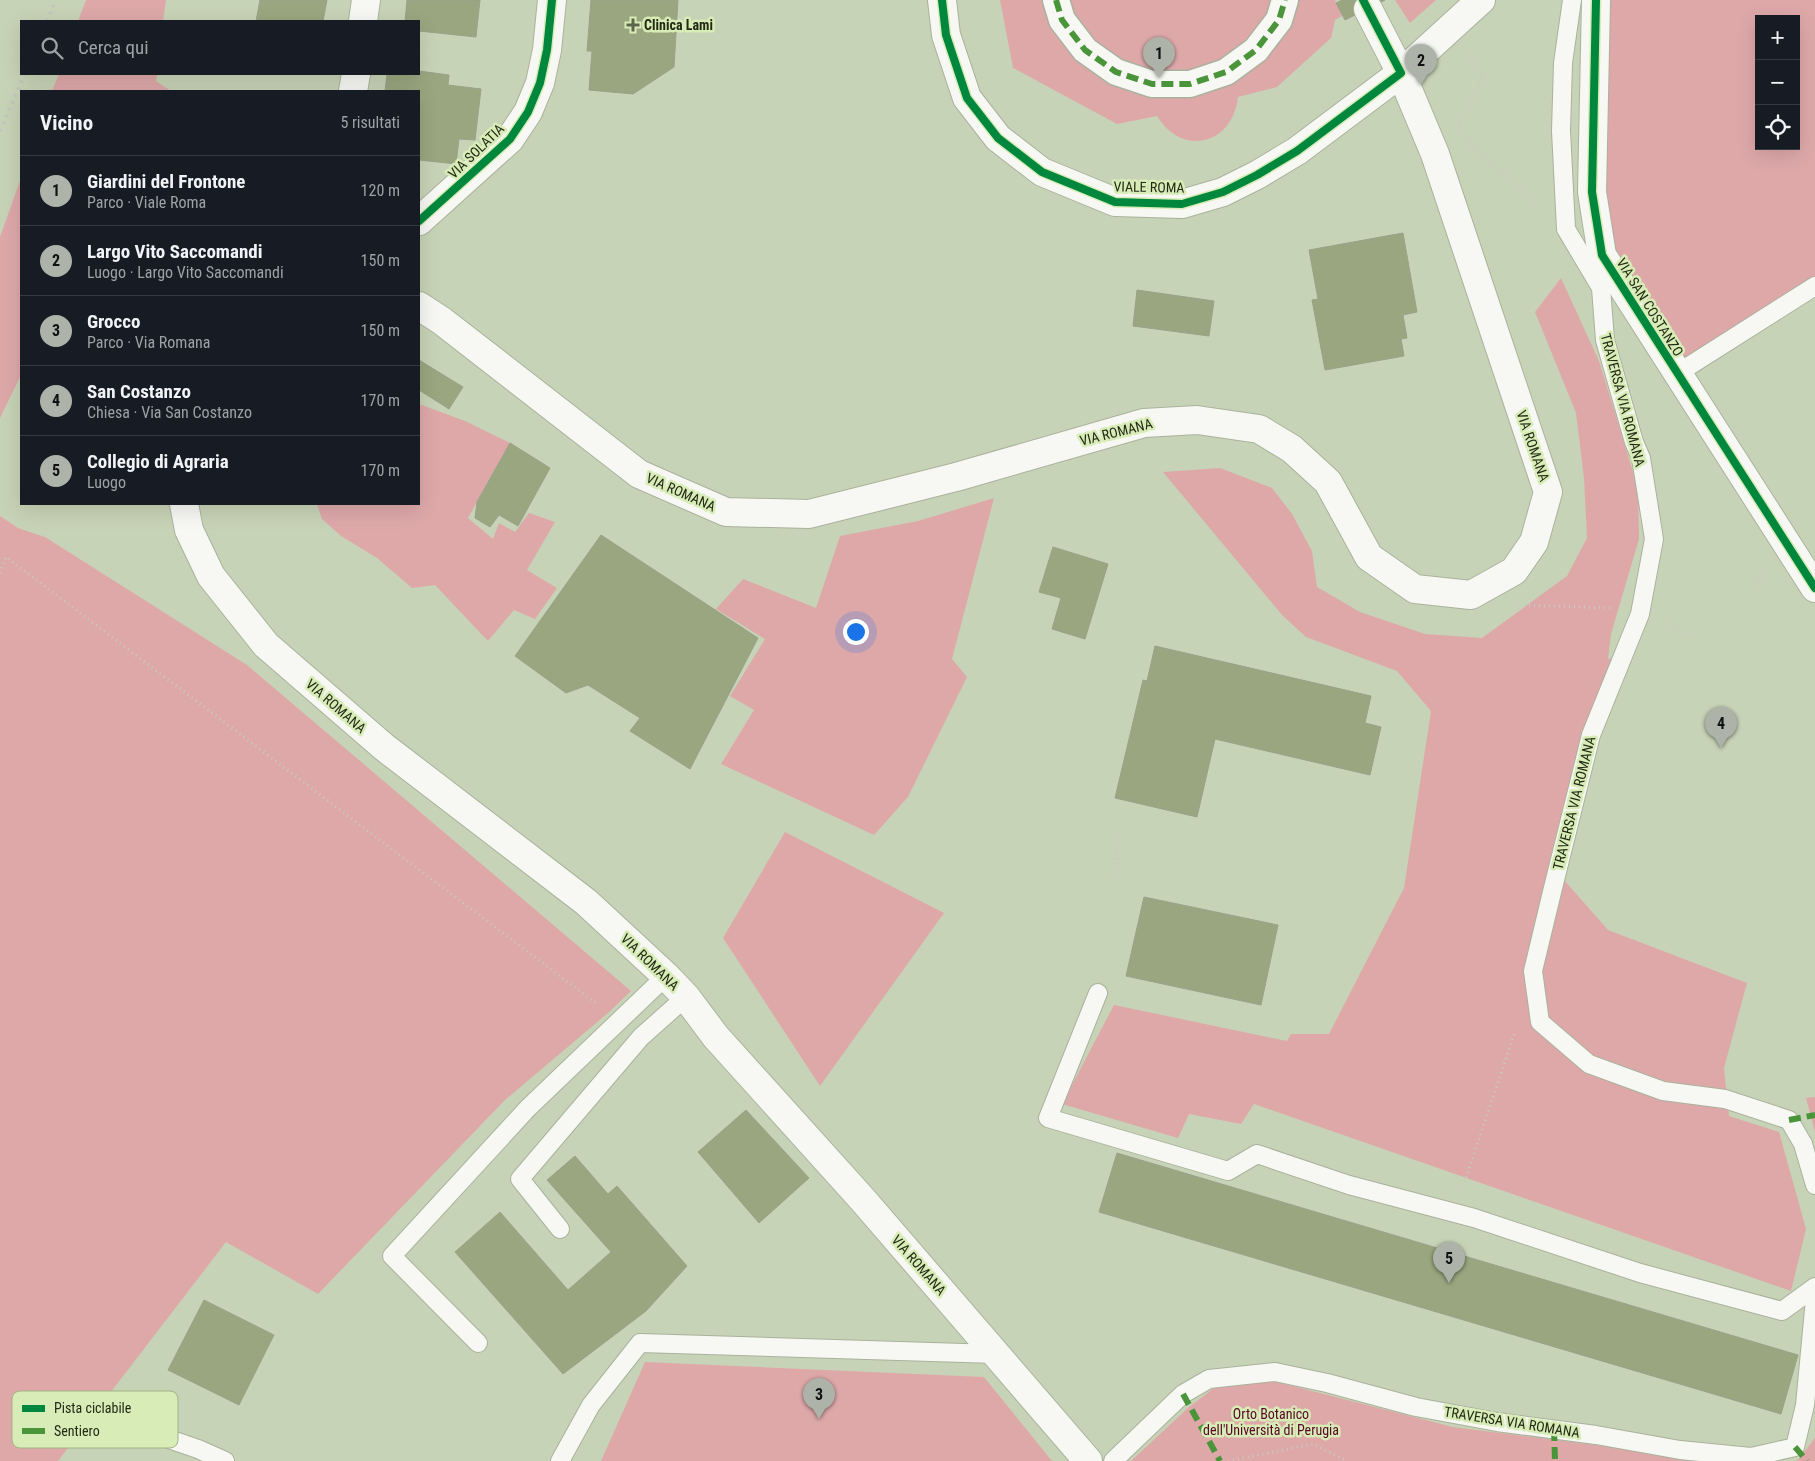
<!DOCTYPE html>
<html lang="it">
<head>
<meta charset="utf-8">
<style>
	:root { --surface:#171b24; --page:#242831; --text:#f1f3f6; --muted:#9ea1a6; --line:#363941; --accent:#aeb3aa }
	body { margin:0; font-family:"Roboto Condensed",sans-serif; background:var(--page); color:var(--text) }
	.controls { position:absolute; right:15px; top:15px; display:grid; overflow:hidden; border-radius:0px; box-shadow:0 5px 20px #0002 }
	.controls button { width:45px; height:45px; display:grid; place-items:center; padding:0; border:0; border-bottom:1px solid var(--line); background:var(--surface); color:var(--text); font:25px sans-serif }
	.you { position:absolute; left:855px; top:631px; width:18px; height:18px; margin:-12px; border:4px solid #fff; border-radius:50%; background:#1a73e8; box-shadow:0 0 0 8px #1a73e833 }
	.badge { display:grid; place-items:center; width:32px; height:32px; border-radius:50%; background:var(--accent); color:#111; font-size:16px; font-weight:700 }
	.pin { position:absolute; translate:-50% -41px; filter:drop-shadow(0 1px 2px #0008) }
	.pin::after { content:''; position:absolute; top:26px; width:18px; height:15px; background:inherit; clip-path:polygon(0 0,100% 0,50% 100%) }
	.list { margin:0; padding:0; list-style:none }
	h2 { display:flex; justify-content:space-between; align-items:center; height:65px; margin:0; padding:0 20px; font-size:21px }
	h2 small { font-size:16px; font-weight:400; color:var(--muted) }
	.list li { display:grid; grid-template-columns:32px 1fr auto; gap:15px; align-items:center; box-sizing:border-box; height:70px; padding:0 20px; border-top:1px solid var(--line) }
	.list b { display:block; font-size:19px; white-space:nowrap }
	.list p { margin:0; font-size:16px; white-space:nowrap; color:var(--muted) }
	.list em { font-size:16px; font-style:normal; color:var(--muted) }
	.icon { flex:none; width:28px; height:28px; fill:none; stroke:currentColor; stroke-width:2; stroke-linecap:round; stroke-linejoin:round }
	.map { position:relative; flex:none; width:1815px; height:1461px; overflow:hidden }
	.search { position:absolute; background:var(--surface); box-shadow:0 5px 20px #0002; left:20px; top:20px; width:400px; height:55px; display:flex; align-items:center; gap:12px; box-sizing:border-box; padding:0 18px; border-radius:0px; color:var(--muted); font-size:19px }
	.panel { position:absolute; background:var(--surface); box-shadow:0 5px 20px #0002; left:20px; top:90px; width:400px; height:415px; border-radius:0px }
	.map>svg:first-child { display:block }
	.green { fill:#dea8a9; fill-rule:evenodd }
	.building { fill:#99a67f; stroke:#99a28b }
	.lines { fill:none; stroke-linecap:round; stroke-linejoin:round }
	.service-casing { stroke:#a9b29c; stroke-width:20 }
	.pedestrian-casing { stroke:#a9b29c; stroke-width:29 }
	.minor-casing { stroke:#a9b29c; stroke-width:30 }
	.tertiary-casing { stroke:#a9b29c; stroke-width:30 }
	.secondary-casing { stroke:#a9b29c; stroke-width:30 }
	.path { stroke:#c7cac2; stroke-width:3; stroke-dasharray:1 4; stroke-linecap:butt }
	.service { stroke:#f7f8f4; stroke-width:18 }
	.pedestrian { stroke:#f7f8f4; stroke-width:26 }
	.minor { stroke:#f7f8f4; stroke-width:28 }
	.tertiary { stroke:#f7f8f4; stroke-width:28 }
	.secondary { stroke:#f7f8f4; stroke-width:28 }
	.rail { stroke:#c4c6be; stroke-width:4; stroke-dasharray:2.5 5; stroke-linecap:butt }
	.quiet { stroke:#4a953a; stroke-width:6; stroke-dasharray:12 6; stroke-linecap:butt }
	.cycleway-casing { stroke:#d7ecb6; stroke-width:11 }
	.cycleway { stroke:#00873e; stroke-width:8 }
	.poi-dot { fill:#5c654d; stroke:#d7ecb6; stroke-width:2 }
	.labels { text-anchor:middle; stroke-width:5; stroke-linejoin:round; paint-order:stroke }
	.poi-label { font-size:14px; font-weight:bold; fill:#222a15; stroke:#d7ecb6; text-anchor:start }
	.street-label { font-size:14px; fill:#222a15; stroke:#d7ecb6 }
	.park-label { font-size:14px; fill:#590526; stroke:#d7ecb6 }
	.key { fill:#d7ecb6; stroke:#a1b286; stroke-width:1 }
	.key-label { font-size:14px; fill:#222a15 }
</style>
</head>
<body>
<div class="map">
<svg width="1815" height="1461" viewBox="0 0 1815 1461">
	<rect width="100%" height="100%" fill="#c7d3b6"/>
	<!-- green -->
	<path class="green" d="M86,0H166L163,21H78Z
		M1000,0H1335L1342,16L1335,20L1331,38L1277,87L1238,97C1233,144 1183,158 1157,116L1117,124L1013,68Z
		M1395,0H1436L1410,23Z
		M1596,0H1815V286L1678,373L1602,255ZM1759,19H1796V146H1759Z
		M59,74H157L156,81L171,91H52Z
		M21,178V375L0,418V237Z
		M1561,278L1599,361L1638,488L1639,539L1611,634L1608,659L1622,656L1557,872L1608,930L1747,983L1724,1068L1729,1116L1779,1132L1806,1229L1791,1291L1254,1104L1241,1124L1189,1114L1178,1138L1062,1104L1114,1005L1287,1041L1291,1034H1329L1404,888L1431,711L1397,671L1306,637L1282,615L1163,472L1220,468L1272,488L1292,514L1312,551L1317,587L1360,612L1425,634L1482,638L1567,576L1587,538L1584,478L1576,413L1535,312Z
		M419,404L465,421L510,443L468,518L493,539L499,523L515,532L529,513L555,522L527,570L557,588L535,619L514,610L488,641L435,585L412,588L377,558L341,536L322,519L317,504H419Z
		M994,498L952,659L967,677L908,797L874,835L721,764L754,710L730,696L765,639L716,609L743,579L816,608L840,536L918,521Z
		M0,516L18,528L45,537L247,665L631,991L608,1013L505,1100L318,1294L226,1242L58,1461H0Z
		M785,832L944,913L820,1086L723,938Z
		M1815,1097V1132L1806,1098Z
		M645,1362L984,1377L1052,1461H601Z
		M1273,1381L1453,1427L1725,1461H1131L1189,1407L1214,1388Z
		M1815,1438V1461H1797Z"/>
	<!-- building -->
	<path class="building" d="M260,0H327L323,21H256Z
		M407,0H480L476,37L419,31V21H405Z
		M591,0H678L674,67L633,94L589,90L592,51H587Z
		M1342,0H1385L1345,20L1336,3Z
		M419,71L449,75L448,85L481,89L475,140L459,139L456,164L419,160V91H385L387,74H419Z
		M1403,233L1417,312L1403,315L1407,338L1401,339L1404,356L1325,370L1312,300L1318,299L1309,250Z
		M1137,290L1214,301L1209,336L1133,326Z
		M419,360L463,387L449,409L419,390Z
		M510,443L550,468L518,526L499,515L490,527L475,518L477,502Z
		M601,535L758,638L690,769L630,731L640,718L588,685L566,693L515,656Z
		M1053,547L1108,564L1085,639L1052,629L1061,598L1039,592Z
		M1155,646L1371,696L1365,723L1381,727L1370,775L1215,739L1197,817L1115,798L1143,680L1147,681Z
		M1144,897L1278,925L1261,1005L1126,976Z
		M746,1110L809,1178L759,1223L698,1152Z
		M1117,1153L1798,1355L1781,1414L1099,1212Z
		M575,1156L608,1194L617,1186L687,1266L646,1311L563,1374L455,1252L500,1212L568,1290L611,1252L547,1180Z
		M204,1300L274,1335L239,1405L168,1370Z"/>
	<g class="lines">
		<defs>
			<path id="service" d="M1572,0L1563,63L1561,131L1566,229L1601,288
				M1602,255L1601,288L1605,340L1634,442L1641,458L1654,539L1640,614L1591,735L1552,892L1533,971L1540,1022L1589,1064L1663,1091L1725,1099L1789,1120L1803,1144L1815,1185
				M1678,373L1815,286
				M1098,993L1048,1118L1228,1171L1257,1154L1349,1185L1474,1218L1640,1273L1782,1311L1815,1287
				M560,1229L520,1179L641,1037L686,997
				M478,1343L392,1256L528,1108L666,976
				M128,1425L198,1449L225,1461
				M560,1461L591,1405L640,1343L996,1354
				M1113,1461L1183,1394L1209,1379L1275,1372L1327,1383L1416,1407L1497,1422L1596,1435L1680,1450L1751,1457L1795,1447L1805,1405L1815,1299"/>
			<path id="pedestrian" d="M1056,0L1062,20L1085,50L1116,72L1152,84H1190L1226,72L1256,50L1279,20L1285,0"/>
			<path id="minor" d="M1596,0L1592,192L1602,255L1815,588
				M1368,9L1401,73
				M363,21L366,0
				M353,91L356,74
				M419,221L510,139L528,112L540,83L547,50L552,0"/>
			<path id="tertiary" d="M942,0L946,35L967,98L998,138L1042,172L1115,202L1182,204L1223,192L1257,175L1297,151L1401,73"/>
			<path id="secondary" d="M419,306L442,321L639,474L726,512L809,514L956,477L1144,423L1197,420L1259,429L1292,449L1328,482L1369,557L1415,589L1471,595L1514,571L1534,542L1548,492L1435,154L1401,73L1481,0
				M184,504L189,530L211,576L266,645L384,747L586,902L666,976L686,997L716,1037L863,1200L1088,1461"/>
		</defs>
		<!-- service casing -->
		<use href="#service" class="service-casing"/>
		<!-- pedestrian casing -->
		<use href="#pedestrian" class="pedestrian-casing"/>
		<!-- minor casing -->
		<use href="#minor" class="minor-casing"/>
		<!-- tertiary casing -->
		<use href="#tertiary" class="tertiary-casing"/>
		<!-- secondary casing -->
		<use href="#secondary" class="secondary-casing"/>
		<!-- path -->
		<path class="path" d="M1459,127L1483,75L1468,54
			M1463,132L1472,146L1537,204
			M0,573L6,557L598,1005
			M1753,584L1769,573
			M1519,605L1613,608
			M1664,624L1693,637
			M1112,874L1120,838
			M1463,1187L1515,1032
			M1228,1461L1313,1444L1347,1461"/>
		<!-- service -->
		<use href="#service" class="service"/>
		<!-- pedestrian -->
		<use href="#pedestrian" class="pedestrian"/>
		<!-- minor -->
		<use href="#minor" class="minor"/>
		<!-- tertiary -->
		<use href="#tertiary" class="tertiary"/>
		<!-- secondary -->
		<use href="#secondary" class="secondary"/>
		<!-- rail -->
		<path class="rail" d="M47,21L56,0
			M0,131L25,74"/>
		<!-- quiet -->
		<path class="quiet" d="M1056,0L1062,20L1085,50L1116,72L1152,84H1190L1226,72L1256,50L1279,20L1285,0
			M1789,1120L1815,1115
			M1183,1394L1220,1461
			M1554,1429L1555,1461
			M1795,1447L1807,1461"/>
		<defs>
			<path id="cycleway" d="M942,0L946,35L967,98L998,138L1042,172L1115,202L1182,204L1223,192L1257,175L1297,151L1401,73L1363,0
				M1596,0L1592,192L1602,255L1815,588
				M419,221L510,139L528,112L540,83L547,50L552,0"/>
		</defs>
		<!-- cycleway casing -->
		<use href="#cycleway" class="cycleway-casing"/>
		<!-- cycleway -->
		<use href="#cycleway" class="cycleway"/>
	</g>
	<!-- markers -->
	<path class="poi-dot" d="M630.5 17.5h5v5h5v5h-5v5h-5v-5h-5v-5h5z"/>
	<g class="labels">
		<!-- poi labels -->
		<g class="poi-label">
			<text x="644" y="30">Clinica Lami</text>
		</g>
		<!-- street labels -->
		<g class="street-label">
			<text transform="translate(476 151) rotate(-44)" y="5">VIA SOLATIA</text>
			<text transform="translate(1149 187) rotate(1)" y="5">VIALE ROMA</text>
			<text transform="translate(1650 307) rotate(58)" y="5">VIA SAN COSTANZO</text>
			<text transform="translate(1623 400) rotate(75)" y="5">TRAVERSA VIA ROMANA</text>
			<text transform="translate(1116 432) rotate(-14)" y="5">VIA ROMANA</text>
			<text transform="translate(1533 446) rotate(71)" y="5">VIA ROMANA</text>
			<text transform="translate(681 492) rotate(24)" y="5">VIA ROMANA</text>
			<text transform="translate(336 706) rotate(41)" y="5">VIA ROMANA</text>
			<text transform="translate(1574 803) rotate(-76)" y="5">TRAVERSA VIA ROMANA</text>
			<text transform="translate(650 962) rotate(44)" y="5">VIA ROMANA</text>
			<text transform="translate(919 1265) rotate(49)" y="5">VIA ROMANA</text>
			<text transform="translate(1512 1422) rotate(9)" y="5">TRAVERSA VIA ROMANA</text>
		</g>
		<!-- park labels -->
		<g class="park-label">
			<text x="1271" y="1419">Orto Botanico<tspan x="1271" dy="16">dell'Università di Perugia</tspan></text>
		</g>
	</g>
	<!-- legend -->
	<rect x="12" y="1391" width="166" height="57" rx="8" class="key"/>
	<rect x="22" y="1405" width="23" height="7" fill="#00873e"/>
	<rect x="22" y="1428" width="23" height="6" fill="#4a953a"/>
	<g class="key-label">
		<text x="54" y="1413">Pista ciclabile</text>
		<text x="54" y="1436">Sentiero</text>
	</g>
</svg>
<div class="controls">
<button>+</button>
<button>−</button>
<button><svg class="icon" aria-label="locate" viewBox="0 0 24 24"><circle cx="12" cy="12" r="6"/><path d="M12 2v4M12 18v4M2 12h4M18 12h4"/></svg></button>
</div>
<div class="you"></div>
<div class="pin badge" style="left:1159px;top:78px">1</div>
<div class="pin badge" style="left:1421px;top:85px">2</div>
<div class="pin badge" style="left:819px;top:1419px">3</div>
<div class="pin badge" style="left:1721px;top:748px">4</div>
<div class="pin badge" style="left:1449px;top:1283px">5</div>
<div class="search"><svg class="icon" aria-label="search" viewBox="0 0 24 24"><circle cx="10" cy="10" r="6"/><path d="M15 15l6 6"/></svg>Cerca qui</div>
<section class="panel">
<h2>Vicino<small>5 risultati</small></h2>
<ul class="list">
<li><span class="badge">1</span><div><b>Giardini del Frontone</b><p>Parco · Viale Roma</p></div><em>120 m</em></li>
<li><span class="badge">2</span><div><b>Largo Vito Saccomandi</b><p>Luogo · Largo Vito Saccomandi</p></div><em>150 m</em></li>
<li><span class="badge">3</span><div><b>Grocco</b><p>Parco · Via Romana</p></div><em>150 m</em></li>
<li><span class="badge">4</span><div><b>San Costanzo</b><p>Chiesa · Via San Costanzo</p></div><em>170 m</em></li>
<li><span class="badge">5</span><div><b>Collegio di Agraria</b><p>Luogo</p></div><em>170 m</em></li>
</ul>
</section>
</div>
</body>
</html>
